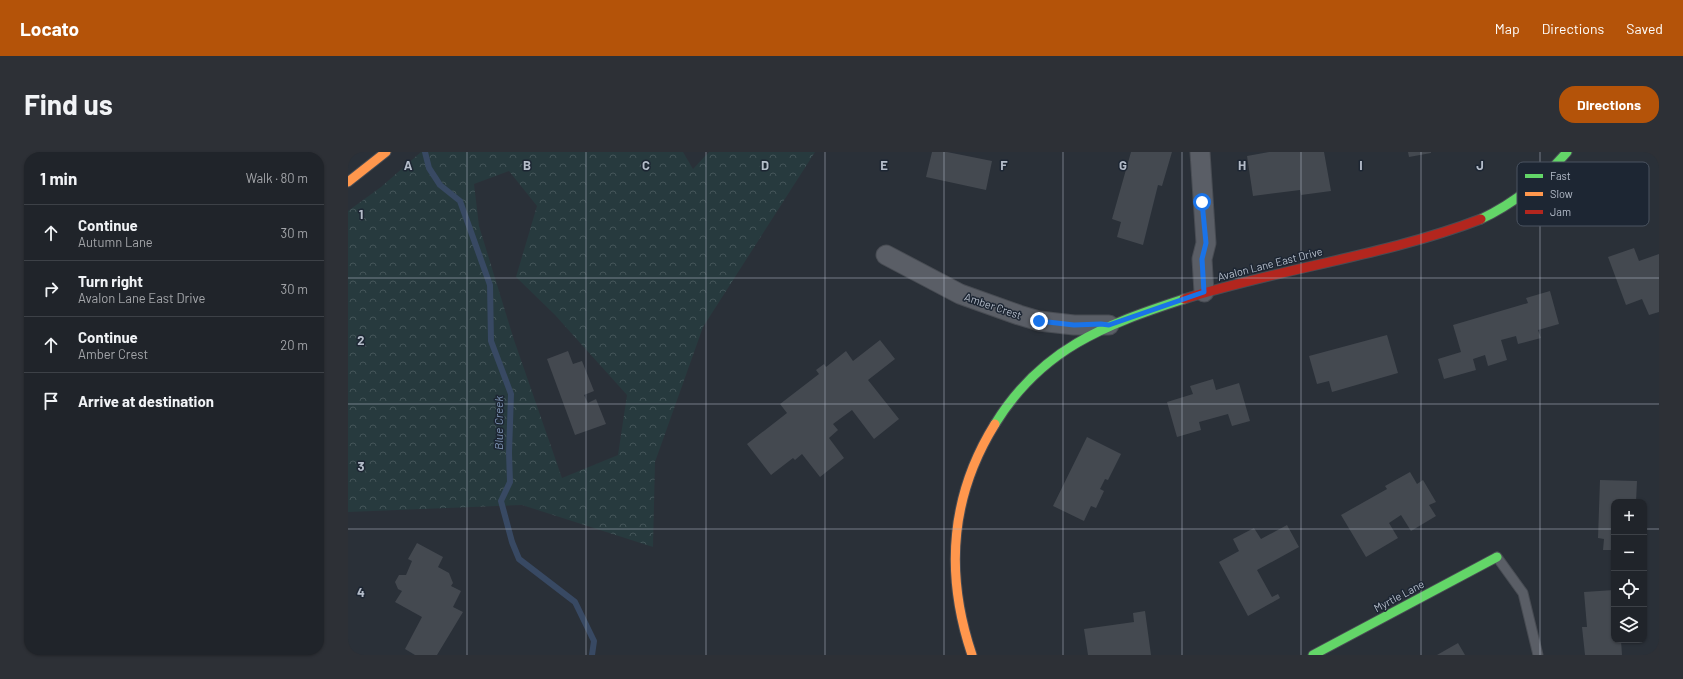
<!DOCTYPE html>
<html lang="en">
<head>
<meta charset="utf-8">
<style>
	:root { --surface:#20242a; --page:#2d3036; --text:#f1f3f6; --muted:#a2a4a8; --line:#3d4147; --accent:#b45309 }
	body { margin:0; font-family:Barlow,sans-serif; background:var(--page); color:var(--text) }
	.controls { position:absolute; right:12px; bottom:12px; display:grid; overflow:hidden; border-radius:8px; box-shadow:0 1px 3px #0004 }
	.controls button { width:36px; height:36px; display:grid; place-items:center; padding:0; border:0; border-bottom:1px solid var(--line); background:var(--surface); color:var(--text); font:20px sans-serif }
	.stop { position:absolute; width:12px; height:12px; margin:-9px; border:3px solid #1a73e8; border-radius:50%; background:#fff }
	.stop.end { background:#1a73e8; border-color:#fff; box-shadow:0 1px 4px #0008 }
	.list { margin:0; padding:0; list-style:none }
	h2 { display:flex; justify-content:space-between; align-items:center; height:52px; margin:0; padding:0 16px; font-size:17px }
	h2 small { font-size:13px; font-weight:400; color:var(--muted) }
	.list li { display:grid; grid-template-columns:26px 1fr auto; gap:12px; align-items:center; box-sizing:border-box; height:56px; padding:0 16px; border-top:1px solid var(--line) }
	.list b { display:block; font-size:15px; white-space:nowrap }
	.list p { margin:0; font-size:13px; white-space:nowrap; color:var(--muted) }
	.list em { font-size:13px; font-style:normal; color:var(--muted) }
	.icon { flex:none; width:22px; height:22px; fill:none; stroke:currentColor; stroke-width:2; stroke-linecap:round; stroke-linejoin:round }
	.map { position:relative; flex:none; width:1311px; height:503px; overflow:hidden; border-radius:16px }
	header { display:flex; align-items:center; gap:24px; box-sizing:border-box; height:56px; padding:0 20px; background:var(--accent); color:#fff }
	header strong { font-size:19px }
	nav { display:flex; gap:22px; margin-inline-start:auto; font-size:14px }
	.intro { display:flex; align-items:center; justify-content:space-between; box-sizing:border-box; height:96px; padding:0 24px }
	h1 { margin:0; font-size:28px }
	.button { padding:10px 18px; border-radius:16px; background:var(--accent); color:#fff; font-size:14px; font-weight:700 }
	main { display:flex; gap:24px; padding:0 24px }
	aside { flex:1; background:var(--surface); border-radius:16px; box-shadow:0 1px 3px #0004 }
	.map>svg:first-child { display:block }
	.forest { fill:url(#forest-crowns); fill-rule:evenodd }
	.lines { fill:none; stroke-linecap:round; stroke-linejoin:round }
	.stream { stroke:#384963; stroke-width:6 }
	.building { fill:#444950 }
	.lane-casing { stroke:#484c53; stroke-width:11 }
	.street-casing { stroke:#484c53; stroke-width:21 }
	.fast-casing { stroke:#484c53; stroke-width:11 }
	.slow-casing { stroke:#484c53; stroke-width:11 }
	.jam-casing { stroke:#484c53; stroke-width:11 }
	.lane { stroke:#5a5e66; stroke-width:9 }
	.street { stroke:#5a5e66; stroke-width:19 }
	.fast { stroke:#63d668; stroke-width:9 }
	.slow { stroke:#ff974d; stroke-width:9 }
	.jam { stroke:#b3261e; stroke-width:9 }
	.route { stroke:#1a73e8; stroke-width:5 }
	.grid { fill:none; stroke:#b4bcc9; stroke-width:1; stroke-opacity:0.55 }
	.labels { text-anchor:middle; stroke-width:3; stroke-linejoin:round; paint-order:stroke }
	.street-label { font-size:11px; fill:#b4bcc9; stroke:#1d2633 }
	.water-label { font-size:12px; font-style:italic; fill:#7c92b1; stroke:#1d2633 }
	.key { fill:#1d2633; stroke:#4a5360; stroke-width:1 }
	.key-label { font-size:11px; fill:#b4bcc9 }
	.grid-label { font-size:13px; text-anchor:middle; font-weight:bold; fill:#b4bcc9; stroke:#1d2633; stroke-width:3; stroke-linejoin:round; paint-order:stroke }
</style>
</head>
<body>
<header>
<strong>Locato</strong>
<nav><a>Map</a><a>Directions</a><a>Saved</a></nav>
</header>
<div class="intro"><h1>Find us</h1><a class="button">Directions</a></div>
<main>
<aside>
<h2>1 min<small>Walk · 80 m</small></h2>
<ul class="list">
<li><svg class="icon" aria-label="ahead" viewBox="0 0 24 24"><path d="M12 20V5M6 11l6-6 6 6"/></svg><div><b>Continue</b><p>Autumn Lane</p></div><em>30 m</em></li>
<li><svg class="icon" aria-label="right" viewBox="0 0 24 24"><path d="M7 20v-9h11M14 6l5 5-5 5"/></svg><div><b>Turn right</b><p>Avalon Lane East Drive</p></div><em>30 m</em></li>
<li><svg class="icon" aria-label="ahead" viewBox="0 0 24 24"><path d="M12 20V5M6 11l6-6 6 6"/></svg><div><b>Continue</b><p>Amber Crest</p></div><em>20 m</em></li>
<li><svg class="icon" aria-label="arrive" viewBox="0 0 24 24"><path d="M6 21V4h12l-3 4 3 4H6"/></svg><div><b>Arrive at destination</b></div></li>
</ul>
</aside>
<div class="map">
<svg width="1311" height="503" viewBox="0 0 1311 503">
	<defs>
		<pattern id="forest-crowns" width="20" height="18" patternUnits="userSpaceOnUse"><rect width="20" height="18" fill="#273a3e"/><path d="M2 6a3 3 0 1 1 6 0M12 15a3 3 0 1 1 6 0" fill="none" stroke="#445559"/></pattern>
	</defs>
	<rect width="100%" height="100%" fill="#2a3038"/>
	<!-- forest -->
	<path class="forest" d="M73,0H335L345,17L361,0H467L355,175L307,310L305,395L174,353L0,360V59L33,35ZM161,19L189,54L168,125L207,163L279,243L270,303L214,326L166,188L131,74L126,32Z"/>
	<g class="lines">
		<!-- stream -->
		<path class="stream" d="M77,0L81,16L92,33L112,49L142,133L143,189L163,242L161,301L162,330L153,349L164,390L171,407L227,450L246,489L244,503"/>
	</g>
	<!-- building -->
	<path class="building" d="M584,0H599L644,9L638,38L578,25Z
		M783,0H824L814,34L810,33L795,93L769,85L773,70L764,67Z
		M921,0H976L983,39L953,43L952,38L905,44L899,4Z
		M1060,0H1083V1L1061,5Z
		M1286,96L1291,109L1311,102V160L1301,163L1294,147L1278,153L1260,105Z
		M1202,139L1211,172L1190,178L1193,186L1170,192L1168,184L1153,188L1159,208L1140,214L1137,203L1125,207L1128,218L1096,227L1090,207L1113,200L1105,173L1180,151L1178,146Z
		M1039,183L1050,221L984,240L981,229L969,232L961,204Z
		M532,188L547,207L520,228L551,267L526,287L504,258L485,272L490,278L481,286L496,306L472,325L454,302L447,308L445,306L423,323L399,292L439,261L432,252L471,222L468,218L476,212L478,215L498,199L505,209Z
		M220,199L225,212L234,209L246,239L236,243L240,251L248,247L258,272L227,283L199,207Z
		M865,227L868,238L891,231L902,269L884,274L880,262L851,270L853,278L829,285L819,250L845,242L842,234Z
		M739,285L773,302L760,328L757,327L752,337L756,339L748,356L743,354L736,369L705,354Z
		M1062,320L1069,332L1075,328L1088,350L1081,353L1088,364L1063,379L1053,363L1041,371L1050,386L1018,405L993,363L1039,337L1037,334Z
		M1252,328L1289,329L1288,350H1266V398H1255L1256,387L1250,386Z
		M939,373L951,395L909,418L924,445L930,442L932,446L900,464L871,410L891,399L885,387L906,376L913,387Z
		M69,391L95,405L90,415L101,421L105,431L103,434L113,439L105,455L115,460L89,503H67L57,497L74,465L47,450L54,439L50,437L47,430L51,423H58L64,409L60,407Z
		M1266,438V488H1273L1274,503H1237L1234,475H1239L1236,440Z
		M797,459L803,503H740L736,477L786,470L785,461Z
		M1110,491L1117,503H1089Z"/>
	<g class="lines">
		<defs>
			<path id="lane" d="M1149,405L1175,441L1190,503"/>
			<path id="street" d="M852,0L858,91L854,107L856,140
				M538,103L612,142L671,163L691,169L726,173H761"/>
			<path id="fast" d="M1133,67C1167,51 1194,29 1219,0
				M647,272C693,197 756,173 836,147
				M965,503L1149,405"/>
			<path id="slow" d="M0,30L38,0
				M624,503C597,423 601,346 647,272"/>
			<path id="jam" d="M836,147C933,116 1037,104 1133,67"/>
		</defs>
		<!-- lane casing -->
		<use href="#lane" class="lane-casing"/>
		<!-- street casing -->
		<use href="#street" class="street-casing"/>
		<!-- fast casing -->
		<use href="#fast" class="fast-casing"/>
		<!-- slow casing -->
		<use href="#slow" class="slow-casing"/>
		<!-- jam casing -->
		<use href="#jam" class="jam-casing"/>
		<!-- lane -->
		<use href="#lane" class="lane"/>
		<!-- street -->
		<use href="#street" class="street"/>
		<!-- fast -->
		<use href="#fast" class="fast"/>
		<!-- slow -->
		<use href="#slow" class="slow"/>
		<!-- jam -->
		<use href="#jam" class="jam"/>
	</g>
	<g class="lines">
		<!-- route -->
		<path class="route" d="M691,169L726,173L753,172L761,173L856,140L854,107L858,91L854,50"/>
	</g>
	<!-- grid -->
	<path class="grid" d="M119,0V503M238,0V503M358,0V503M477,0V503M596,0V503M715,0V503M834,0V503M953,0V503M1073,0V503M1192,0V503M0,126H1311M0,252H1311M0,377H1266M1296,377H1311"/>
	<g class="labels">
		<!-- street labels -->
		<g class="street-label">
			<text transform="translate(922 112) rotate(-14)" y="4">Avalon Lane East Drive</text>
			<text transform="translate(645 154) rotate(19)" y="4">Amber Crest</text>
			<text transform="translate(1051 444) rotate(-28)" y="4">Myrtle Lane</text>
		</g>
		<!-- water labels -->
		<g class="water-label">
			<text transform="translate(151 271) rotate(-90)" y="4">Blue Creek</text>
		</g>
	</g>
	<!-- legend -->
	<rect x="1169" y="10" width="132" height="64" rx="6" class="key"/>
	<rect x="1177" y="22" width="18" height="4" fill="#63d668"/>
	<rect x="1177" y="40" width="18" height="4" fill="#ff974d"/>
	<rect x="1177" y="58" width="18" height="4" fill="#b3261e"/>
	<g class="key-label">
		<text x="1202" y="28">Fast</text>
		<text x="1202" y="46">Slow</text>
		<text x="1202" y="64">Jam</text>
	</g>
	<g class="grid-label">
		<text x="60" y="18">A</text>
		<text x="179" y="18">B</text>
		<text x="298" y="18">C</text>
		<text x="417" y="18">D</text>
		<text x="536" y="18">E</text>
		<text x="656" y="18">F</text>
		<text x="775" y="18">G</text>
		<text x="894" y="18">H</text>
		<text x="1013" y="18">I</text>
		<text x="1132" y="18">J</text>
		<text x="13" y="67">1</text>
		<text x="13" y="193">2</text>
		<text x="13" y="319">3</text>
		<text x="13" y="445">4</text>
	</g>
</svg>
<div class="controls">
<button>+</button>
<button>−</button>
<button><svg class="icon" aria-label="locate" viewBox="0 0 24 24"><circle cx="12" cy="12" r="6"/><path d="M12 2v4M12 18v4M2 12h4M18 12h4"/></svg></button>
<button><svg class="icon" aria-label="layers" viewBox="0 0 24 24"><path d="M12 4l9 5-9 5-9-5zM3 14l9 5 9-5"/></svg></button>
</div>
<div class="stop" style="left:854px;top:50px"></div>
<div class="stop end" style="left:691px;top:169px"></div>
</div>
</main>
</body>
</html>
